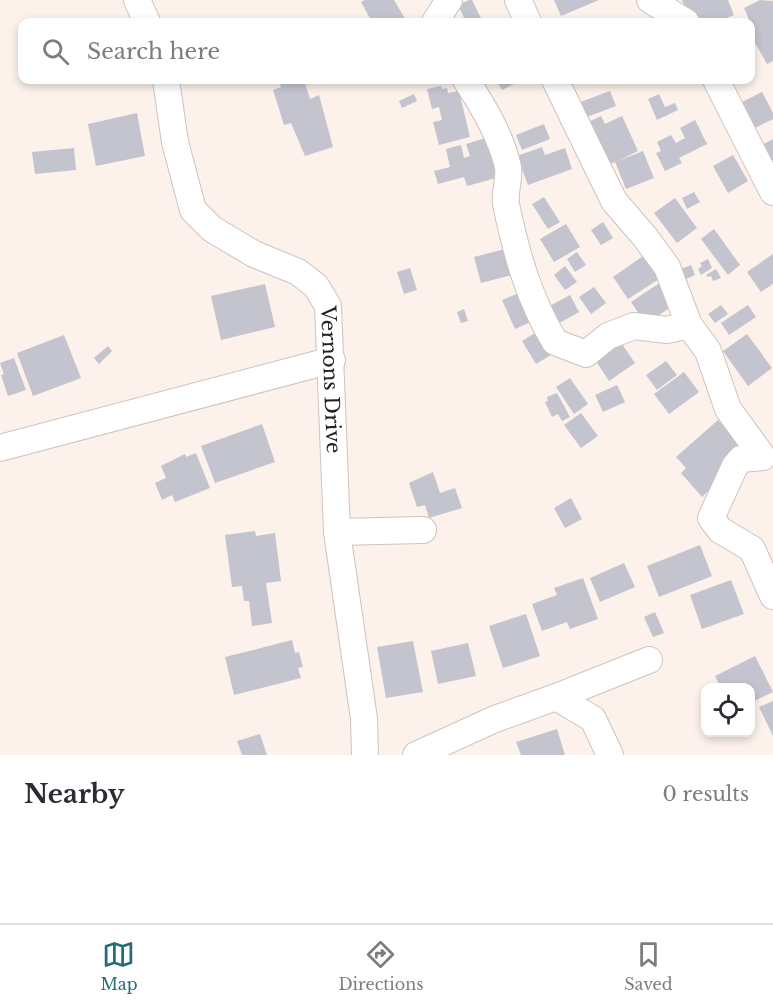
<!DOCTYPE html>
<html lang="en">
<head>
<meta charset="utf-8">
<style>
	:root { --surface:#fff; --page:#f7f7f7; --text:#2b2b33; --muted:#7c7c81; --line:#e1e1e2; --accent:#246d78 }
	body { margin:0; font-family:"Libre Baskerville",serif; background:var(--page); color:var(--text) }
	.controls { position:absolute; right:18px; bottom:18px; display:grid; overflow:hidden; border-radius:12px; box-shadow:0 3px 9px #0003 }
	.controls button { width:54px; height:54px; display:grid; place-items:center; padding:0; border:0; border-bottom:2px solid var(--line); background:var(--surface); color:var(--text); font:30px sans-serif }
	.list { margin:0; padding:0; list-style:none }
	h2 { display:flex; justify-content:space-between; align-items:center; height:78px; margin:0; padding:0 24px; font-size:26px }
	h2 small { font-size:20px; font-weight:400; color:var(--muted) }
	.icon { flex:none; width:33px; height:33px; fill:none; stroke:currentColor; stroke-width:2; stroke-linecap:round; stroke-linejoin:round }
	.map { position:relative; flex:none; width:773px; height:755px; overflow:hidden }
	.search { position:absolute; background:var(--surface); box-shadow:0 3px 9px #0003; left:18px; right:18px; top:18px; height:66px; display:flex; align-items:center; gap:15px; box-sizing:border-box; padding:0 21px; border-radius:12px; color:var(--muted); font-size:22px }
	.sheet { height:168px; background:var(--surface) }
	nav { display:flex; justify-content:space-around; align-items:center; box-sizing:border-box; height:84px; border-top:2px solid var(--line); background:var(--surface); font-size:16px; color:var(--muted) }
	nav a { display:grid; justify-items:center; gap:3px }
	nav .on { color:var(--accent) }
	.map>svg:first-child { display:block }
	.building { fill:#c3c4ce }
	.lines { fill:none; stroke-linecap:round; stroke-linejoin:round }
	.minor-casing { stroke:#cec3bd; stroke-width:28 }
	.minor { stroke:#fff; stroke-width:26 }
	.labels { text-anchor:middle; stroke-width:5; stroke-linejoin:round; paint-order:stroke }
	.street-label { font-size:20px; fill:#24201e; stroke:#fff }
</style>
</head>
<body>
<div class="map">
<svg width="773" height="755" viewBox="0 0 773 755">
	<rect width="100%" height="100%" fill="#fcf1eb"/>
	<!-- building -->
	<path class="building" d="M365,0H394L407,22H372L361,2Z
		M469,0H472L483,22H466L458,5Z
		M554,0H599L561,16Z
		M682,0H728L734,15L716,22H692Z
		M760,0L773,1V61L767,64L750,34V22L744,8Z
		M279,80H304L310,99L319,95L333,147L305,156L291,123L284,125L273,90L281,87Z
		M496,80H522L502,90Z
		M441,86L442,89L447,88L448,93L459,91L470,137L439,145L433,122L442,120L439,107L432,109L427,89Z
		M610,91L616,106L584,118L578,103Z
		M762,92L773,113V119L751,130L738,104Z
		M414,94L417,101L402,108L399,101Z
		M659,94L665,107L675,103L678,110L657,120L648,99Z
		M137,113L145,156L96,166L88,124Z
		M601,116L605,124L622,116L638,151L618,161L643,151L654,178L626,189L615,162L606,166L586,123Z
		M695,120L707,144L679,158L682,163L665,171L656,153L661,151L657,142L671,135L676,143L685,138L680,128Z
		M544,124L550,139L522,150L516,135Z
		M489,137L500,177L467,186L464,177L438,184L434,171L450,167L446,149L461,145L464,158L470,156L466,144Z
		M773,139V160L768,162L760,146Z
		M542,147L545,155L565,148L572,169L528,185L517,156Z
		M74,148L76,170L35,174L32,152Z
		M733,155L748,181L728,193L713,166Z
		M694,192L700,202L687,209L682,198Z
		M544,197L560,222L548,229L532,204Z
		M675,198L697,228L677,243L654,213Z
		M603,222L613,238L601,245L591,230Z
		M566,224L580,247L554,262L540,239Z
		M714,229L740,265L728,275L701,239Z
		M505,249L512,275L481,283L474,257Z
		M577,252L586,265L575,272L567,259Z
		M773,254V284L761,292L747,272Z
		M643,256L659,279L628,299L613,277Z
		M708,259L712,268L701,275L698,269L702,266L700,263Z
		M691,265L695,275L684,280L679,270Z
		M565,266L577,282L565,290L554,275Z
		M410,268L417,290L404,294L397,272Z
		M716,269L721,278L713,281L711,276L708,277L706,275Z
		M661,282L675,304L646,324L631,302Z
		M265,284L275,327L221,340L211,296Z
		M594,287L606,303L591,314L579,297Z
		M522,292L535,320L515,329L502,300Z
		M570,295L579,312L556,325L546,308Z
		M721,305L728,314L715,323L708,314Z
		M748,305L756,317L729,335L721,323Z
		M464,309L468,321L461,323L457,312Z
		M540,330L554,353L536,364L522,341Z
		M747,334L772,368L748,386L723,351Z
		M64,335L81,378L33,396L17,353Z
		M618,338L635,363L609,381L592,355Z
		M108,346L112,351L99,364L94,358Z
		M14,358L26,390L8,396L1,375L4,374L0,363Z
		M666,361L677,375L657,390L646,375Z
		M684,372L699,392L669,414L654,394Z
		M570,378L588,404L574,414L556,387Z
		M617,385L625,402L603,412L595,395Z
		M557,393L570,417L562,421L558,414L552,417L545,402L548,401L547,397Z
		M581,413L598,436L581,448L564,425Z
		M718,420L741,445L723,461L731,470L702,497L681,473L686,468L676,457Z
		M262,424L275,462L215,483L201,446Z
		M196,453L210,488L175,502L172,495L162,500L155,483L166,478L161,466L185,454L186,457Z
		M433,472L440,493L455,488L462,508L429,518L425,505L417,507L409,483Z
		M571,498L582,519L565,528L554,508Z
		M255,531L256,536L275,533L281,581L266,583L272,623L252,626L249,601H244L242,586L232,587L225,535Z
		M700,545L712,576L659,597L647,566Z
		M624,563L635,587L600,602L590,578Z
		M583,578L598,619L570,629L567,622L542,631L532,604L557,595L554,588Z
		M731,580L744,614L702,629L690,595Z
		M655,612L664,633L653,637L644,617Z
		M526,614L540,656L503,668L489,626Z
		M292,640L295,653L299,652L303,667L298,668L301,678L234,695L225,657Z
		M413,641L423,692L386,698L377,647Z
		M468,643L476,676L438,684L431,651Z
		M755,656L773,692L750,703V688H721L715,676Z
		M773,701V736L759,707Z
		M557,729L565,755H521L516,742Z
		M260,734L267,755H242L237,741Z"/>
	<g class="lines">
		<defs>
			<g id="minor">
				<path d="M137,0L147,22"/>
				<path d="M518,0L528,22"/>
				<path d="M650,0L686,22"/>
				<path d="M435,22L449,0"/>
				<path id="s1" d="M166,80L175,142L193,210L212,229L254,254L298,272L316,286L328,306L337,532L364,719L365,755"/>
				<path d="M466,80C483,106 501,136 508,167C510,179 504,192 506,204C516,253 529,299 555,342L586,354L608,336L634,326L667,330L689,325L708,351L728,409L763,457L741,459L735,466L711,518L720,530L752,549L773,596"/>
				<path d="M555,80L614,201L645,237L667,267L689,325"/>
				<path d="M716,80L773,192"/>
				<path d="M0,448L332,360"/>
				<path d="M337,532L423,530"/>
				<path d="M556,697L649,660"/>
				<path d="M416,755L495,719L556,697L593,719L610,755"/>
			</g>
		</defs>
		<!-- minor casing -->
		<use href="#minor" class="minor-casing"/>
		<!-- minor -->
		<use href="#minor" class="minor"/>
	</g>
	<g class="labels">
		<!-- street labels -->
		<g class="street-label">
			<text dy="7" stroke="none"><textPath href="#s1" startOffset="376">Vernons Drive</textPath></text>
		</g>
	</g>
</svg>
<div class="controls">
<button><svg class="icon" aria-label="locate" viewBox="0 0 24 24"><circle cx="12" cy="12" r="6"/><path d="M12 2v4M12 18v4M2 12h4M18 12h4"/></svg></button>
</div>
<div class="search"><svg class="icon" aria-label="search" viewBox="0 0 24 24"><circle cx="10" cy="10" r="6"/><path d="M15 15l6 6"/></svg>Search here</div>
</div>
<section class="sheet">
<h2>Nearby<small>0 results</small></h2>
<ul class="list">
</ul>
</section>
<nav>
<a class="on"><svg class="icon" aria-label="map" viewBox="0 0 24 24"><path d="M3 6l6-2 6 2 6-2v14l-6 2-6-2-6 2zM9 4v14M15 6v14"/></svg>Map</a>
<a><svg class="icon" aria-label="directions" viewBox="0 0 24 24"><path d="M12 3l9 9-9 9-9-9zM9 14v-3h6M13 9l2 2-2 2"/></svg>Directions</a>
<a><svg class="icon" aria-label="saved" viewBox="0 0 24 24"><path d="M7 4h10v16l-5-4-5 4z"/></svg>Saved</a>
</nav>
</body>
</html>
